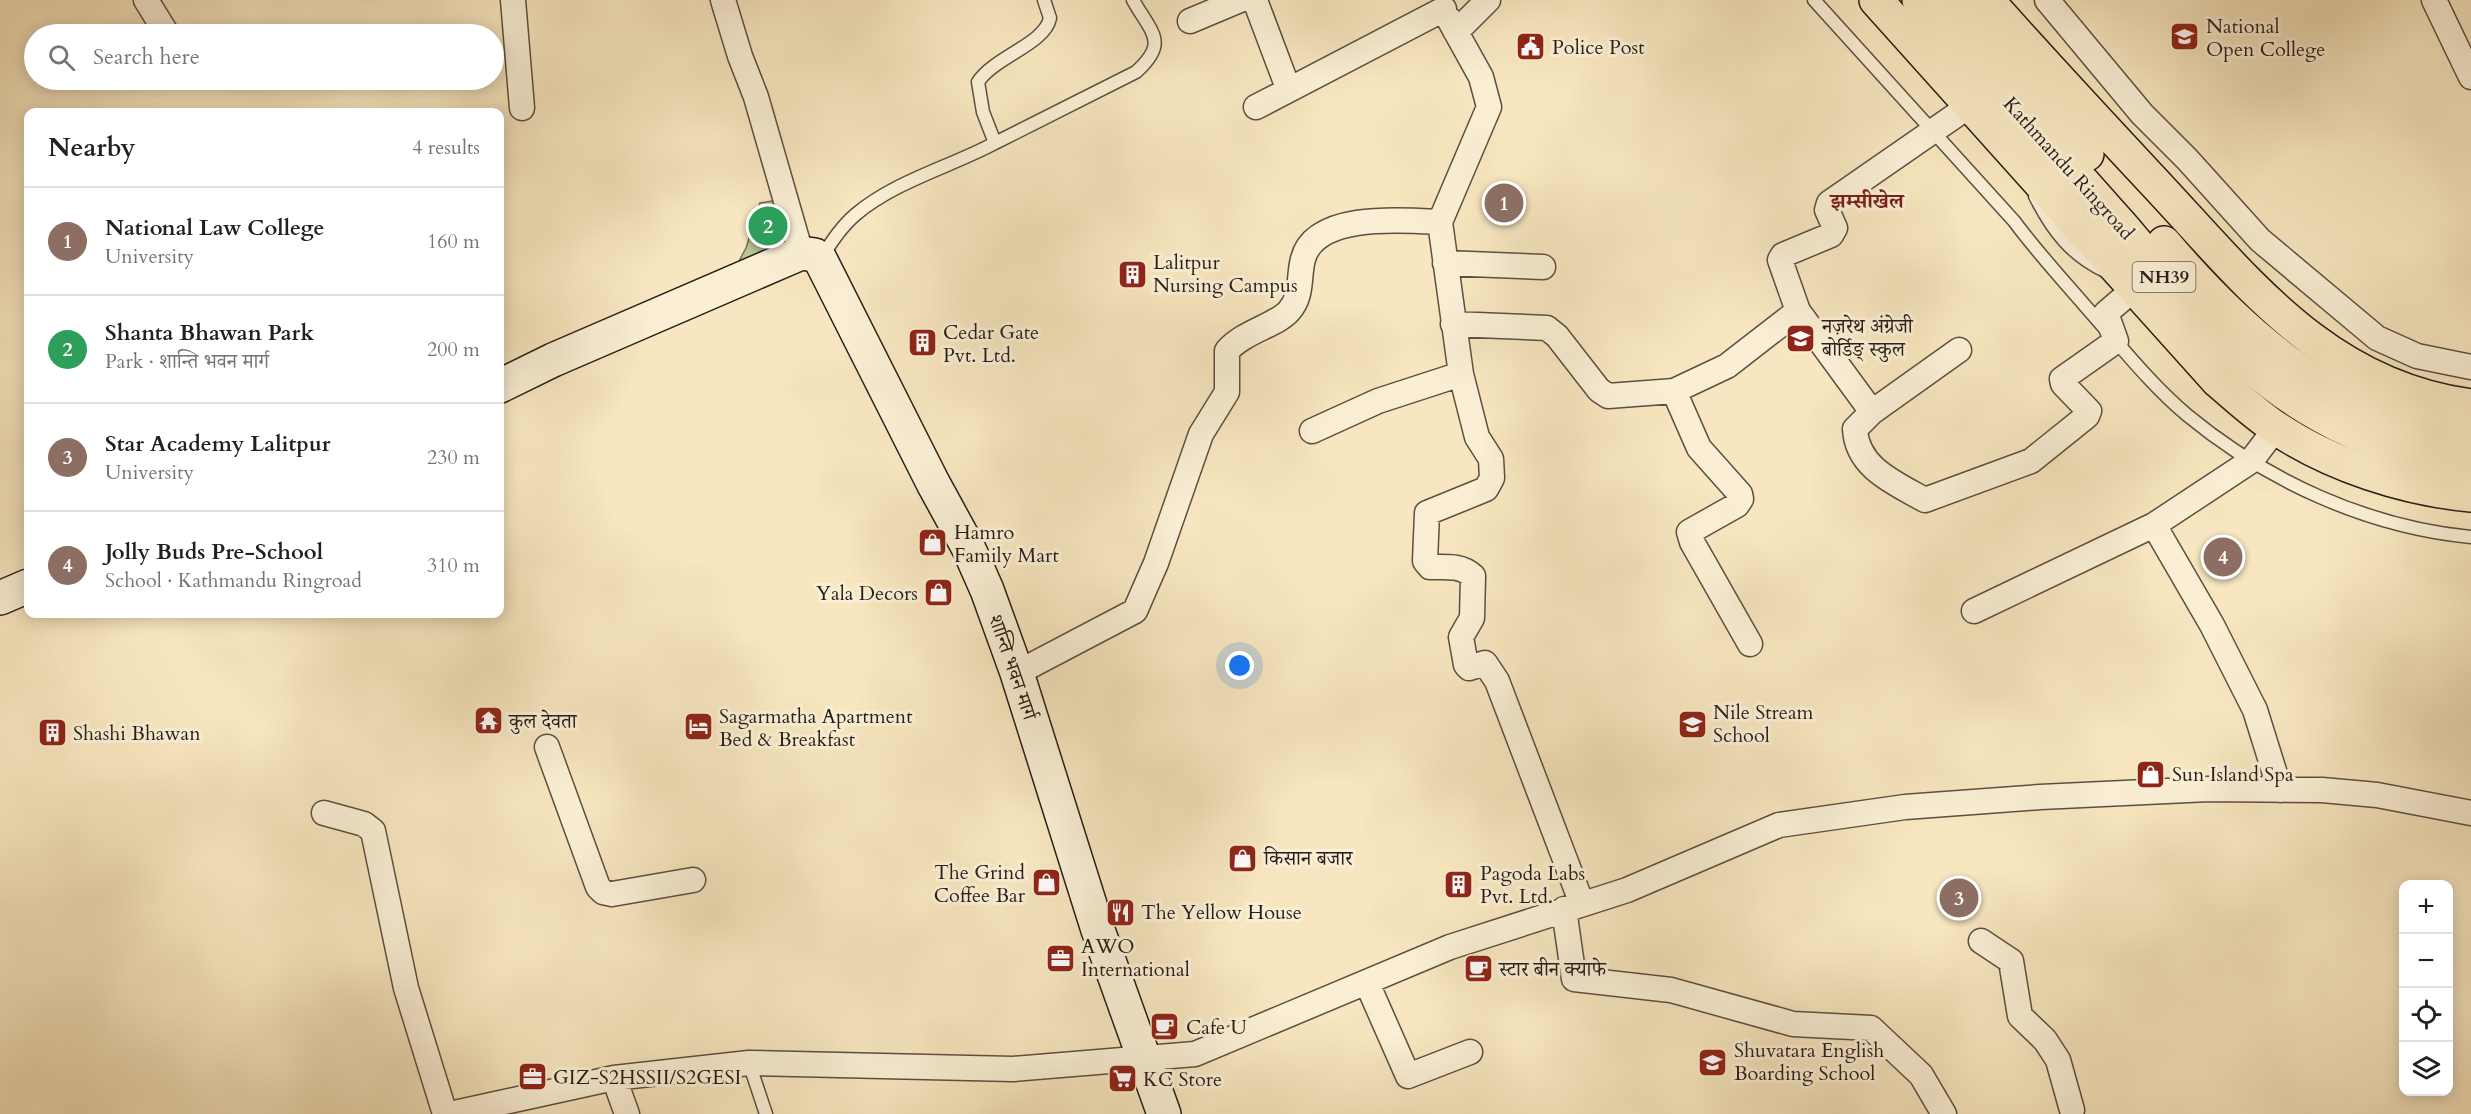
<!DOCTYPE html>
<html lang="en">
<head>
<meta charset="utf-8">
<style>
	:root { --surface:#fff; --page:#f6f6f6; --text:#202124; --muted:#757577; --line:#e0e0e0; --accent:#2563eb }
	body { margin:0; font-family:Cardo,"Noto Serif Devanagari",serif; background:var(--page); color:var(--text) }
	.controls { position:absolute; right:18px; bottom:18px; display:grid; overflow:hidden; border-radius:12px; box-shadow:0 3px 15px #0003 }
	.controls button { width:54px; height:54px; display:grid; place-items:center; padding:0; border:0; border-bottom:2px solid var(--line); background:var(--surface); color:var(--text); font:30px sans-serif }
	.you { position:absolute; left:1240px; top:666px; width:21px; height:21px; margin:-15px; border:4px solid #fff; border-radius:50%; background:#1a73e8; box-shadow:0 0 0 9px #1a73e833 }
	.badge { display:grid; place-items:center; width:39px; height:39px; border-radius:50%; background:var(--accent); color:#fff; font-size:20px; font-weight:700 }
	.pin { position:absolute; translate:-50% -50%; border:3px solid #fff; box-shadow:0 2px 6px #0006 }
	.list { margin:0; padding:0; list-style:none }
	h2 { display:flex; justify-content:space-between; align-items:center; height:78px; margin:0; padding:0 24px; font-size:26px }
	h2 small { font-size:20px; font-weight:400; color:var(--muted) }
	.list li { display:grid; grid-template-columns:39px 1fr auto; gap:18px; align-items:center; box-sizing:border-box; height:108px; padding:0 24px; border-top:2px solid var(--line) }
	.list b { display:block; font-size:22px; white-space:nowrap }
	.list p { margin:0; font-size:20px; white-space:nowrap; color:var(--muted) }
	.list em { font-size:20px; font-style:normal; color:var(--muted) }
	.icon { flex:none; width:33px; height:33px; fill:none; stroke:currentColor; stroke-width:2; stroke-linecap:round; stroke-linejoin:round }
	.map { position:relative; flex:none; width:2471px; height:1114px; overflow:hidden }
	.search { position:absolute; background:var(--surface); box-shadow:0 3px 15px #0003; left:24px; top:24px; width:480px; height:66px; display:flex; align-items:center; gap:15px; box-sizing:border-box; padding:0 21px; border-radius:33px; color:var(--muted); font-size:22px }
	.panel { position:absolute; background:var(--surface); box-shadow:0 3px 15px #0003; left:24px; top:108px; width:480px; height:510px; border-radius:12px }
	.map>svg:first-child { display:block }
	.green { fill:#bcc592; stroke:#727155; stroke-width:1.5 }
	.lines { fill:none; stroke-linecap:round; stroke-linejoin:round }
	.service-casing { stroke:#5c4f42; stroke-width:15 }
	.minor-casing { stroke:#5c4f42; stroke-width:27 }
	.secondary-casing { stroke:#281d18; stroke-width:36 }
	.primary-casing { stroke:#281d18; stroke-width:36 }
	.trunk-casing { stroke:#281d18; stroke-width:36 }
	.service { stroke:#faefd5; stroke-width:12 }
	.minor { stroke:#faefd5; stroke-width:24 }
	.secondary { stroke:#faefd5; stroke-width:33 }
	.primary { stroke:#f7e6bf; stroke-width:33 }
	.trunk { stroke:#f7e6bf; stroke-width:33 }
	.labels { text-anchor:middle; stroke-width:6; stroke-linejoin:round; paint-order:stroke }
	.shield { fill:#faefd5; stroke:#675c51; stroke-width:1.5 }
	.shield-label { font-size:18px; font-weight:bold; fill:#281d18 }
	.poi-label { font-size:20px; fill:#281d18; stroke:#faefd5; text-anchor:start }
	.street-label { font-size:20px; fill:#281d18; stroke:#faefd5 }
	.neighbourhood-label { font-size:21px; font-weight:bold; fill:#7a1f14; stroke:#faefd5 }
</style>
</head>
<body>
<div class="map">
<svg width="2471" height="1114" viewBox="0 0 2471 1114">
	<rect width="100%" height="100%" fill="#f7e6bf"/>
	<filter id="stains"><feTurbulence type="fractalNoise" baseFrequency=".00333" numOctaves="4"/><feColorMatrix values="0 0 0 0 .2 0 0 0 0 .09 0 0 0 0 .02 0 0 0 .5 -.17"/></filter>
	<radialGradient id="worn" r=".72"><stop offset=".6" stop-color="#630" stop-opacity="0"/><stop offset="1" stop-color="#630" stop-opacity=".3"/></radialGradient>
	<!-- green -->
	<path class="green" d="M777,200L788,248L730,278L746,248L760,203Z"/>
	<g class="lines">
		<defs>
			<path id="service" d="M1814,0L2014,221C2037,252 2062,279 2087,308C2118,343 2151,385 2187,415C2267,481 2367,527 2471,537
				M995,143L1136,72C1169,42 1152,34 1133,0
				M2035,196C2052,230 2071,255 2105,271
				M821,258C831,243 841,227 855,215C895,181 950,167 995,143L983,112L978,82C994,57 1045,44 1050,18L1044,0
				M749,1063L766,1114"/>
			<path id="minor" d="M146,0L167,34
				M513,0L522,108
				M723,0L740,56L756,97L801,253
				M1253,0L1256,3L1288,88
				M2047,0L2142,114L2187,159L2260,240L2377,338L2417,356L2471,367
				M2434,0L2471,77
				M1449,19L1456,32L1488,0
				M1190,21L1240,0
				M1456,32L1481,77L1489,107L1440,222L1461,374L1477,437L1491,459L1492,478L1486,489L1427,513L1425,561L1430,567C1446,567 1461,565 1473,576L1472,618L1461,637L1466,665L1469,668L1485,663L1497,681L1582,904
				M1256,107L1444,9
				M1445,263L1543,267
				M1798,311L1872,412L1855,429C1857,468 1895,483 1925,500L2031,461L2087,416L2089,411L2063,384L2062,379L2116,341L2106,313L2134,289
				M1453,324L1547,328L1557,336L1599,390L1608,396L1674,391L1727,366L1798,311L1780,260L1783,255L1831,235L1835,228L1827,210L1829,203L1972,104
				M1674,391L1699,448L1740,494L1741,499L1737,505L1689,532L1692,542L1750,644
				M1872,412L1959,350
				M1312,431L1378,401L1461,374
				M2154,525L2212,625L2255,710L2280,790
				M1974,611L2154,525L2251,461L2276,428
				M1017,673L1135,611L1156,563L1201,434L1227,392V351C1243,332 1277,325 1289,311C1303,295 1298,278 1303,259C1315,212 1403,220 1440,222
				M547,747L598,887L603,892L612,894L693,880
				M324,813L364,824L373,831L406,988L445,1114
				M1564,909L1574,979L1671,990L1793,1024L1871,1028L1921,1075L1944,1114
				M1981,941L2011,961L2020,1016L2045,1040L2058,1060L2072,1110
				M1367,983L1408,1076L1470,1052
				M614,1078L627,1114
				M450,1114L614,1078L749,1063L1013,1069L1195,1054L1450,947L1627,890L1779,825L1905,807L2040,797L2209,789L2322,790L2377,795L2471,813"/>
			<path id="secondary" d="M500,386L553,360L801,253L815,255L820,259L933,483L968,547L987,590L1017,673L1098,930L1164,1114
				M0,598L28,586"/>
			<path id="primary" d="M1876,0L2218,381C2237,397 2255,414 2276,428C2331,465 2405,489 2471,495
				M1987,0C2041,61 2097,121 2153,181C2246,280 2325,387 2471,406"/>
			<path id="trunk" d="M1919,0C1985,74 2053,148 2119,223C2145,252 2168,285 2195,313C2272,396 2357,451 2471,464
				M1952,0L2087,154
				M2164,243C2243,336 2344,426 2471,436"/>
		</defs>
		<!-- service casing -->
		<use href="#service" class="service-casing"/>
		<!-- minor casing -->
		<use href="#minor" class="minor-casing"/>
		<!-- secondary casing -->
		<use href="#secondary" class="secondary-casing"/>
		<!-- primary casing -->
		<use href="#primary" class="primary-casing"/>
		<!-- trunk casing -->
		<use href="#trunk" class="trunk-casing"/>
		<!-- service -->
		<use href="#service" class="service"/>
		<!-- minor -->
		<use href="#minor" class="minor"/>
		<!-- secondary -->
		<use href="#secondary" class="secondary"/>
		<!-- primary -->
		<use href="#primary" class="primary"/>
		<!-- trunk -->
		<use href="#trunk" class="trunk"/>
	</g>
	<!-- icons -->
	<defs>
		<symbol id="university-square" viewBox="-11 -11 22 22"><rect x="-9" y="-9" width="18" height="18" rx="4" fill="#8f2418" stroke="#faefd5"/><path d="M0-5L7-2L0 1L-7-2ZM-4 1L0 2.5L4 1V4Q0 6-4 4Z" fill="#fff"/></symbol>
		<symbol id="civic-square" viewBox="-11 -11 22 22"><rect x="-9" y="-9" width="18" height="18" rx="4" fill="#8f2418" stroke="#faefd5"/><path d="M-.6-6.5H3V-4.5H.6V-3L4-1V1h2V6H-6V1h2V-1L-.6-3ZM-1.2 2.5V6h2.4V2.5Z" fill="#fff"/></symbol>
		<symbol id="building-square" viewBox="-11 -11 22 22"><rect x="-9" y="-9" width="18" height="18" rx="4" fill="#8f2418" stroke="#faefd5"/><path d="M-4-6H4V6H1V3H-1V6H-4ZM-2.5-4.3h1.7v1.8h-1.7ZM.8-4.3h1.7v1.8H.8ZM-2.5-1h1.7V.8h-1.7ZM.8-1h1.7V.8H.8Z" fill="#fff"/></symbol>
		<symbol id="school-square" viewBox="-11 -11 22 22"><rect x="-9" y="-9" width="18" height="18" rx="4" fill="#8f2418" stroke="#faefd5"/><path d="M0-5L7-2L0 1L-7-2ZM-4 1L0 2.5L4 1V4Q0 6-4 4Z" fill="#fff"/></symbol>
		<symbol id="shop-square" viewBox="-11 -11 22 22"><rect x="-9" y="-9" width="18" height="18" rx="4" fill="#8f2418" stroke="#faefd5"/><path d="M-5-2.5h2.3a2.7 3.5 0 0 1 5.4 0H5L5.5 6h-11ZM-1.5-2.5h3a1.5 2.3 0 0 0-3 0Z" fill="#fff"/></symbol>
		<symbol id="temple-square" viewBox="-11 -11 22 22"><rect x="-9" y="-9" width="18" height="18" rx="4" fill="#8f2418" stroke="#faefd5"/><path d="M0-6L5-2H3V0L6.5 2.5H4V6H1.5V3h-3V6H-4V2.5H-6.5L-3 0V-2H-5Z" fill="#fff"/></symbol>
		<symbol id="hotel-square" viewBox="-11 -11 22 22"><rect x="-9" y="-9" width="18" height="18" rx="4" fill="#8f2418" stroke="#faefd5"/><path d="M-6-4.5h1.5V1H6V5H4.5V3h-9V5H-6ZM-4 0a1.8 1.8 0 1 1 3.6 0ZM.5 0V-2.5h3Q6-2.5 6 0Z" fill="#fff"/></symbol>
		<symbol id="restaurant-square" viewBox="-11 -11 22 22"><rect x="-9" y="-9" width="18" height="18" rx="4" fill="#8f2418" stroke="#faefd5"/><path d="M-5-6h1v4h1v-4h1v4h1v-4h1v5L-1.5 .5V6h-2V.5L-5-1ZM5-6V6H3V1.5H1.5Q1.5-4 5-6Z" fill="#fff"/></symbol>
		<symbol id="office-square" viewBox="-11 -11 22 22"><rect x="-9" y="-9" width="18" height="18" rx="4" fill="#8f2418" stroke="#faefd5"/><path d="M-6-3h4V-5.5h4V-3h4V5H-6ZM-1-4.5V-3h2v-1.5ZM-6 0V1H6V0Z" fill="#fff"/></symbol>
		<symbol id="cafe-square" viewBox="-11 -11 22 22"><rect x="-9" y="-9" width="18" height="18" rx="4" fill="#8f2418" stroke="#faefd5"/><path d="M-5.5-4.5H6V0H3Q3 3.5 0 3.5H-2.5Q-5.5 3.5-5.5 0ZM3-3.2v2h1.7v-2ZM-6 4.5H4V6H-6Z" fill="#fff"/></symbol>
		<symbol id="supermarket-square" viewBox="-11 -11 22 22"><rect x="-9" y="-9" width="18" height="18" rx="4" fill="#8f2418" stroke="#faefd5"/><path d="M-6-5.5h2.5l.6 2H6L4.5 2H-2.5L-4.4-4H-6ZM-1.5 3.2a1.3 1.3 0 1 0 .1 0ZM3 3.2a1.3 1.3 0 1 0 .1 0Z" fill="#fff"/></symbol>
	</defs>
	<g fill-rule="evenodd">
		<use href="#university-square" x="2168" y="20" width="33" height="33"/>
		<use href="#civic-square" x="1514" y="30" width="33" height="33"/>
		<use href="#building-square" x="1116" y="258" width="33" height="33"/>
		<use href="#school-square" x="1784" y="322" width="33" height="33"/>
		<use href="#building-square" x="906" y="326" width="33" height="33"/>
		<use href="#shop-square" x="916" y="526" width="33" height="33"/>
		<use href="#shop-square" x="922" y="576" width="33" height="33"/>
		<use href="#temple-square" x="472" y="704" width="33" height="33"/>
		<use href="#school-square" x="1676" y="708" width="33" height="33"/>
		<use href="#hotel-square" x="682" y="710" width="33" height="33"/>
		<use href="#building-square" x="36" y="716" width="33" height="33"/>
		<use href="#shop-square" x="2134" y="758" width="33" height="33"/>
		<use href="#shop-square" x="1226" y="842" width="33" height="33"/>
		<use href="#shop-square" x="1030" y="866" width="33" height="33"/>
		<use href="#building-square" x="1442" y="868" width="33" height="33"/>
		<use href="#restaurant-square" x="1104" y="896" width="33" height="33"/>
		<use href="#office-square" x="1044" y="942" width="33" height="33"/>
		<use href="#cafe-square" x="1462" y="952" width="33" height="33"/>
		<use href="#cafe-square" x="1148" y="1010" width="33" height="33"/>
		<use href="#school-square" x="1696" y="1046" width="33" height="33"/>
		<use href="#office-square" x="516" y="1060" width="33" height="33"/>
		<use href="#supermarket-square" x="1106" y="1062" width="33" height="33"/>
	</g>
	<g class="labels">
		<!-- shield labels -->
		<rect class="shield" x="2132.5" y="262" width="63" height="30" rx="4.5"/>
		<g class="shield-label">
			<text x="2164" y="283">NH39</text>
		</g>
		<!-- poi labels -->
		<g class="poi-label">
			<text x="2206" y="33">National<tspan x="2206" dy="23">Open College</tspan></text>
			<text x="1552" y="54">Police Post</text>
			<text x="1153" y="269">Lalitpur<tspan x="1153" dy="23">Nursing Campus</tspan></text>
			<text x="1822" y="333">नज़रेथ अंग्रेजी<tspan x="1822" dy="23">बोर्डिङ् स्कुल</tspan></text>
			<text x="943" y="339">Cedar Gate<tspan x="943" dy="23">Pvt. Ltd.</tspan></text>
			<text x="954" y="539">Hamro<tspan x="954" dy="23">Family Mart</tspan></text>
			<text x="918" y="600" text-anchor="end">Yala Decors</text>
			<text x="1713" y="719">Nile Stream<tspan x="1713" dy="23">School</tspan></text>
			<text x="719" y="723">Sagarmatha Apartment<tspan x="719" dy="23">Bed &amp; Breakfast</tspan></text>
			<text x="509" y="728">कुल देवता</text>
			<text x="73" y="740">Shashi Bhawan</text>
			<text x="2172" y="781">Sun Island Spa</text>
			<text x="1264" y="865">किसान बजार</text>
			<text x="1025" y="879" text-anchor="end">The Grind<tspan x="1025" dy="23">Coffee Bar</tspan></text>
			<text x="1480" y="880">Pagoda Labs<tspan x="1480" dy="23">Pvt. Ltd.</tspan></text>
			<text x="1141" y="919">The Yellow House</text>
			<text x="1081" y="953">AWO<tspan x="1081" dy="23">International</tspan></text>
			<text x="1499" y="976">स्टार बीन क्याफे</text>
			<text x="1186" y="1034">Cafe U</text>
			<text x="1734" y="1057">Shuvatara English<tspan x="1734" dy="23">Boarding School</tspan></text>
			<text x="553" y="1084">GIZ-S2HSSII/S2GESI</text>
			<text x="1143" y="1086">KC Store</text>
		</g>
		<!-- street labels -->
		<g class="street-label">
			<text transform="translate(2069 168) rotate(48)" y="7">Kathmandu Ringroad</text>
			<text transform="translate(1013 667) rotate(71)" y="7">शान्ति भवन मार्ग</text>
		</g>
		<!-- neighbourhood labels -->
		<g class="neighbourhood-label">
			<text x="1867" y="208">झम्सीखेल</text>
		</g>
	</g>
	<rect width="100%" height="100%" filter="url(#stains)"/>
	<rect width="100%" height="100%" fill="url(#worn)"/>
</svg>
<div class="controls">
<button>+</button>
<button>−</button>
<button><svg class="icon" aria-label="locate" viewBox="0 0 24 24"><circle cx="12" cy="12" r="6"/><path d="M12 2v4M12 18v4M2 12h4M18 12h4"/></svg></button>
<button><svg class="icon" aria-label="layers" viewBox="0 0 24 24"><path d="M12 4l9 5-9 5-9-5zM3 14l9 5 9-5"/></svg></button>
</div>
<div class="you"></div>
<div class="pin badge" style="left:1504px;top:203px;background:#8d6e63">1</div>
<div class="pin badge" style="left:768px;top:226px;background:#2e9e5b">2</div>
<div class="pin badge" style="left:1959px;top:898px;background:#8d6e63">3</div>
<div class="pin badge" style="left:2223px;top:557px;background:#8d6e63">4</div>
<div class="search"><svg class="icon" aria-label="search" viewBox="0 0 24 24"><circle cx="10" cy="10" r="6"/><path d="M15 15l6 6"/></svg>Search here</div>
<section class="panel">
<h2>Nearby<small>4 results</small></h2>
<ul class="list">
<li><span class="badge" style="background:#8d6e63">1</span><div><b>National Law College</b><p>University</p></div><em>160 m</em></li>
<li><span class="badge" style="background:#2e9e5b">2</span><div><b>Shanta Bhawan Park</b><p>Park · शान्ति भवन मार्ग</p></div><em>200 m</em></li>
<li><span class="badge" style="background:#8d6e63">3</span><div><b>Star Academy Lalitpur</b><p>University</p></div><em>230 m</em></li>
<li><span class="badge" style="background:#8d6e63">4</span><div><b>Jolly Buds Pre-School</b><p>School · Kathmandu Ringroad</p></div><em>310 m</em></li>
</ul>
</section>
</div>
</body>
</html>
